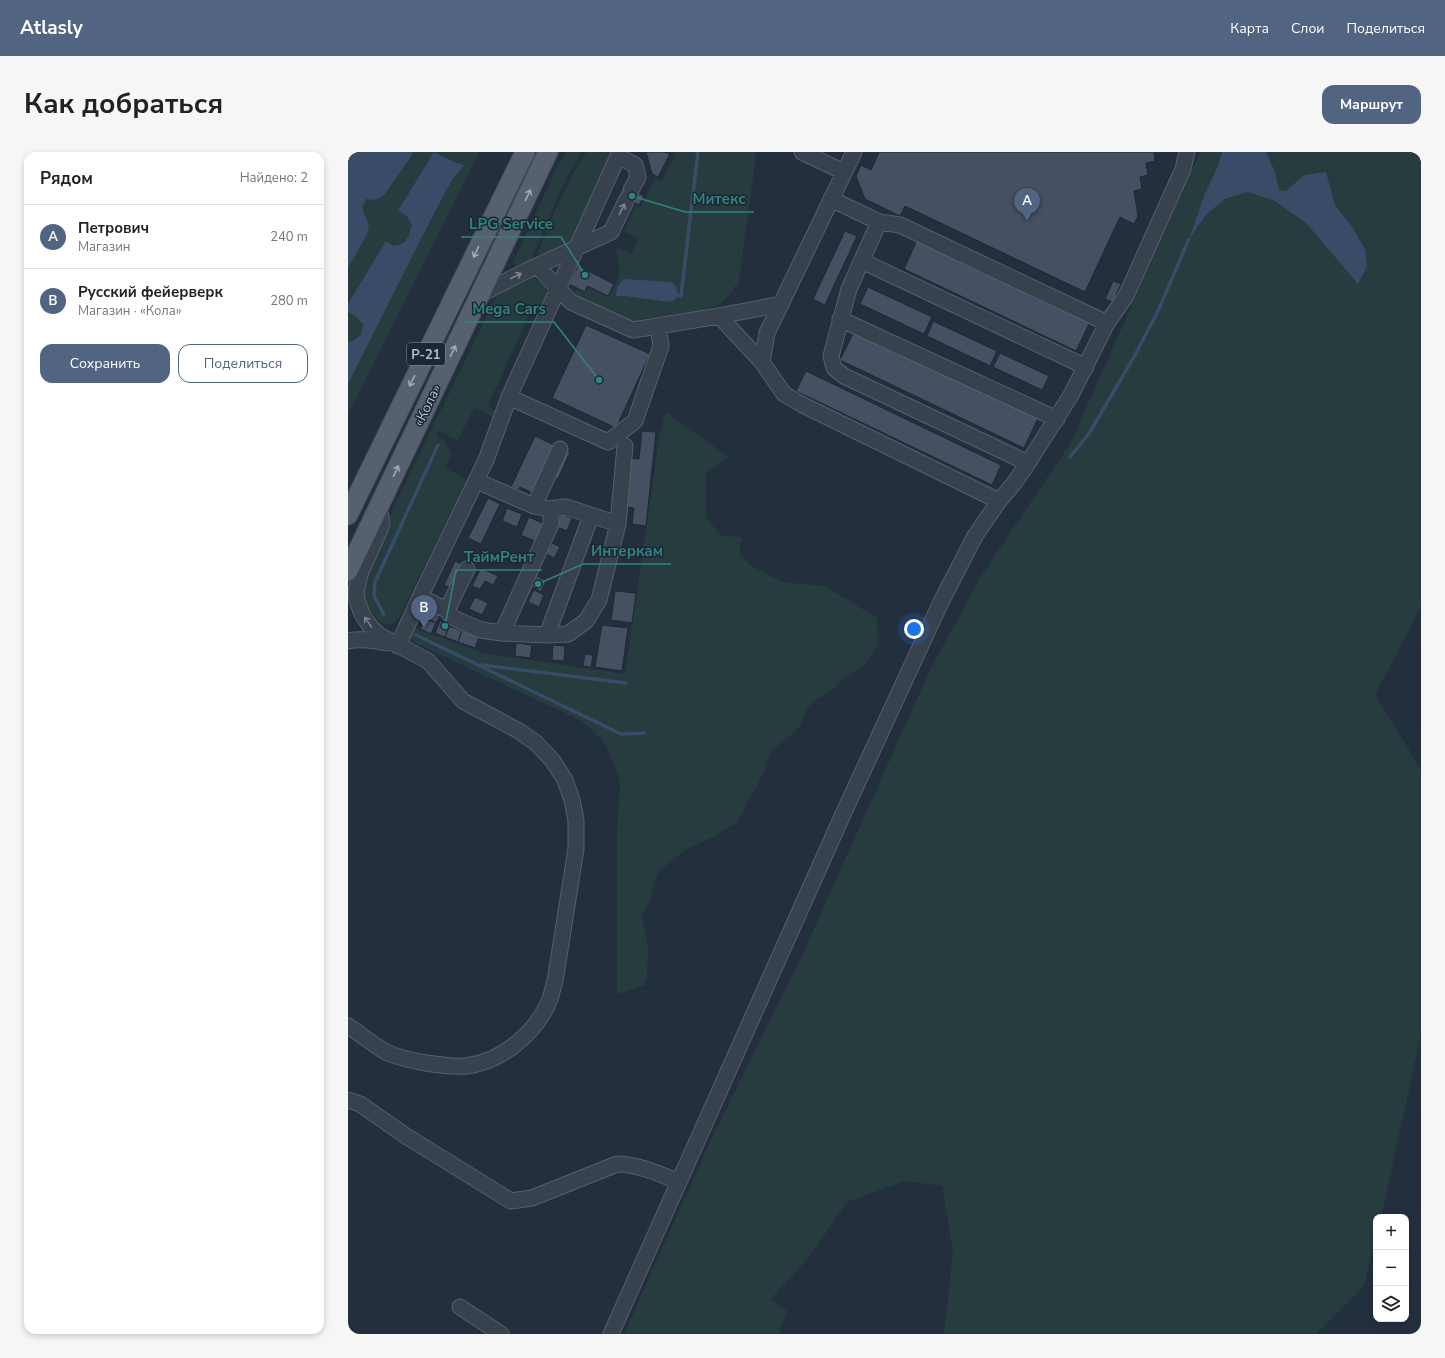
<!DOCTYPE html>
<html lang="ru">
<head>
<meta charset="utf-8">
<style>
	:root { --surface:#fff; --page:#f6f6f6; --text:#222; --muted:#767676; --line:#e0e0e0; --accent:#516482 }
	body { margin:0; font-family:"Nunito Sans",sans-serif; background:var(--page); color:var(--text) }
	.controls { position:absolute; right:12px; bottom:12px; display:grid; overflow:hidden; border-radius:8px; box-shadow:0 2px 6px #0003 }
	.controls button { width:36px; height:36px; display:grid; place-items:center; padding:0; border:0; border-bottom:1px solid var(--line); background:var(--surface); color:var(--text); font:20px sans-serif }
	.you { position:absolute; left:566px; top:477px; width:14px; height:14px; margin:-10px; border:3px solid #fff; border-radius:50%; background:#1a73e8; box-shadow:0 0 0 6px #1a73e833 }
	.badge { display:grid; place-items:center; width:26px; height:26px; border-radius:50%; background:var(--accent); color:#fff; font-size:13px; font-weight:700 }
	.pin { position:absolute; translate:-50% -33px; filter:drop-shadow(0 1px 2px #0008) }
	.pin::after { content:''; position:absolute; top:21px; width:14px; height:12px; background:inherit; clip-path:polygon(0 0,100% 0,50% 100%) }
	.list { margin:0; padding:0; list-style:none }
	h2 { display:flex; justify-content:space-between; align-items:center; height:52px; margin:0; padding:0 16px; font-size:17px }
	h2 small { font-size:13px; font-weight:400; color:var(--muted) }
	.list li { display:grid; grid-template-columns:26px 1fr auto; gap:12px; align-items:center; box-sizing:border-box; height:64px; padding:0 16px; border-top:1px solid var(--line) }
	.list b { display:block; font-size:15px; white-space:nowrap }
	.list p { margin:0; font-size:13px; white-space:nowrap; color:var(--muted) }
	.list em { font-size:13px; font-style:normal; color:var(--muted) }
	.actions { display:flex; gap:8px; padding:12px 16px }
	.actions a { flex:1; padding:9px 0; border:1px solid var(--accent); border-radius:12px; text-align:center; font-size:14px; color:var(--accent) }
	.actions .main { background:var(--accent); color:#fff }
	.icon { flex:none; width:22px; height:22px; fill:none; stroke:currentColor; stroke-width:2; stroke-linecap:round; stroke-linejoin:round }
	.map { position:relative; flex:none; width:1073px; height:1182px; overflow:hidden; border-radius:12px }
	header { display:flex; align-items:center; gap:24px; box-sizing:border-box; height:56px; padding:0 20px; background:var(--accent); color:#fff }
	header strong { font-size:19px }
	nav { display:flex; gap:22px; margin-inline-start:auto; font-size:14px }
	.intro { display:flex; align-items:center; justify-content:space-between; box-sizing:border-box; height:96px; padding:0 24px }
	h1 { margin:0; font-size:28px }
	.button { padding:10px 18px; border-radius:12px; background:var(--accent); color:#fff; font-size:14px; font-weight:700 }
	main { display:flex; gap:24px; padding:0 24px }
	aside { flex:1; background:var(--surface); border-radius:12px; box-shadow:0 2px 6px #0003 }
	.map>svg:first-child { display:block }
	.green { fill:#263c3f }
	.water { fill:#394c67 }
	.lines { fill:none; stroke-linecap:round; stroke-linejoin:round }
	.stream { stroke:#394c67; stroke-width:3.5 }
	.building { fill:#455162; stroke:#1f2835 }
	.minor-casing { stroke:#565f6c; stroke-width:17 }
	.major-casing { stroke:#414a57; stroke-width:21 }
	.minor { stroke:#38414e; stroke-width:15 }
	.major { stroke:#56606e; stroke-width:19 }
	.oneway { stroke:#a1aab7 }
	.oneway2 { stroke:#7c8592 }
	.labels { text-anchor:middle; stroke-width:3; stroke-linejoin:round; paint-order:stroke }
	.shield { fill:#1d2633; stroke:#878f9c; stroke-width:1 }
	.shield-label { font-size:13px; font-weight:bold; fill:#b4bcc9 }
	.street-label { font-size:14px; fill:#b4bcc9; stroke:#1d2633 }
	.leader { fill:none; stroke:#308480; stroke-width:1.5 }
	.callout-dot { fill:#308480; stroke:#1d2633; stroke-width:1.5 }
	.callout-label { font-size:15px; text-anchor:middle; font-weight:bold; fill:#308480; stroke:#1d2633; stroke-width:3; stroke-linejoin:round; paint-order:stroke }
</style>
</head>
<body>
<header>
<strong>Atlasly</strong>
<nav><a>Карта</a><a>Слои</a><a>Поделиться</a></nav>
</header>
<div class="intro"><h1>Как добраться</h1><a class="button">Маршрут</a></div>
<main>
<aside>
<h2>Рядом<small>Найдено: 2</small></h2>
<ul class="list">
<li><span class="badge">A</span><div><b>Петрович</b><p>Магазин</p></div><em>240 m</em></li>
<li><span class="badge">B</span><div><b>Русский фейерверк</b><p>Магазин · «Кола»</p></div><em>280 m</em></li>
</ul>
<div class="actions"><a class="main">Сохранить</a><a>Поделиться</a></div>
</aside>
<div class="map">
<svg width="1073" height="1182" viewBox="0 0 1073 1182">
	<rect width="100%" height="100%" fill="#242f3e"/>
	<!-- green -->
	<path class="green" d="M0,0H131L0,262Z
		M218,0H234L218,26L183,108L169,115L165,111L207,19Z
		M238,0H266L223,90L189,104C202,67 218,33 238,0Z
		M324,0H406L408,4L390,135L387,134L382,142L369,154L350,159L286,168H278L226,143L229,137L237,141L240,136L261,145L272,122L268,95L283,102L291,86L276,79L288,53L293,55L307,27L314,30L327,2Z
		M852,0H874L870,13L856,44L842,85L858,63L877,47L900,40L927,49L958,71L1010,132L1017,97L1003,73L987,53L978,20L956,23L938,39L931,38L918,0H1073V454L1027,543L1073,617V883L1033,1065H1028V1084L1016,1134L968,1182H596L605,1099L594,1034L557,1029L499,1050L462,1104L423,1147L439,1159L431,1182H276L363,988L452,808L582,518L633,424L722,292Z
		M183,123L197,135L200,144C195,153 193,164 181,163L140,254L147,259L145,265L126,256L110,288L90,279L88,284L96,288L104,301L97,316L115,325L117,329L116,333L51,465L44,472H37L32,470L19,454L15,439V424L36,375L146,149L153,140Z
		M318,260L381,305L358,321V365L373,384L394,385L391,402L402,413L434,430L477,434L529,466L530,494L516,513L508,518L492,530L485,537L468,548L460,555L452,574L446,581L423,600L419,609L418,615L410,632L399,650L396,660L389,670L365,685L337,698L312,718L307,727L303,746L294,764L300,796L299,825L296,834L269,842V680L272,629L259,595L252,586L234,569L65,490L63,484L64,479L68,476L134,501L277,522L312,280Z"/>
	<!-- water -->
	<path class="water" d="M5,0H64V3L36,43L27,48L18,47L14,56L21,74L18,84L0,116V6Z
		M86,0L106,10L116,13L104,28L83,67L0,232V190L5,189L13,183L15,173L9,165L0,160V152L38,89L46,94L56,91L61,83L64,73L59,64L50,59Z
		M874,0H918L927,20L931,38L938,39L956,23L978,20L987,53L1003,73L1017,97L1019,114L1010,132L958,71L927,49L900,40L877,47L858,63L841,87L856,44L870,13Z
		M276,127L323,130L328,134L330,143L327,148L322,150L277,144H268C268,137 270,132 276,127Z"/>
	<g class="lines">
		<!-- stream -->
		<path class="stream" d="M330,143L333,144L350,0
			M722,305L742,280L787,203L810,159L841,87
			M36,463L26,444L27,430L90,293
			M68,483L273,582L296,581
			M133,513L278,531"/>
	</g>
	<!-- building -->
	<path class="building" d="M298,0H317L322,2L310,25L304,22Z
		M531,0H806L807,9L798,11L800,23L792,25L794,37L786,39L790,64L786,72L772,65L737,140L557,54L552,64L517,47L508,24L513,13L523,18Z
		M276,34L296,44L291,53L271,43Z
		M497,79L509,84L477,153L465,147Z
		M569,88L742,170L728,199L556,117Z
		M230,114L266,132L260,144L239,134L237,140L221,132Z
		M765,129L773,132L765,150L757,147Z
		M520,135L584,165L576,182L512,152Z
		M585,169L649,199L642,214L579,184Z
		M238,173L302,202L268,276L204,246Z
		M507,178L690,266L676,296L492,208Z
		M652,201L701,224L694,238L645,215Z
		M458,219L653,313L644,333L448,239Z
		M294,279L308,280L298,374L284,372L286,356L277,355L283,306L291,307Z
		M187,284L208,294L185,341L172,335L170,338L163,335Z
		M217,297L222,300L210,327L204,324Z
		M140,346L152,352L133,392L120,386Z
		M159,356L174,362L169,375L154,369Z
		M213,362L224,366L219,379L207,374Z
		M181,365L196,372L189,390L173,383Z
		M204,391L212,395L206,406L198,402Z
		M107,409L116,413L105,437L96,433Z
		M133,416L150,424L145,433L137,429L132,437L124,434Z
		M189,424L198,429L193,440L183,434Z
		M186,438L196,443L191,455L180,450Z
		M267,439L288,441L284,471L263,468Z
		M127,445L140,451L134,463L121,457Z
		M82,456L93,461L88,471L77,466Z
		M77,466L88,471L83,482L72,477Z
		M92,469L102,473L97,485L87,481Z
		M254,473L280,476L274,519L247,515Z
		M101,474L114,479L110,490L97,485Z
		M115,476L132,482L127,496L110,490Z
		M168,491L184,493L182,506L167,504Z
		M205,493L217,494L216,509L204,508Z
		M237,502L245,503L243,515L235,514Z"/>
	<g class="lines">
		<defs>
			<path id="minor" d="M454,0L496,20
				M506,0L419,181L414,210L436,242L455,253L651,349
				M270,4L287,13L290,25L283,38
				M483,47L531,70L552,73L759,171
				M531,70L501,137L483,204L486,216L496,224L680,311
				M514,109L738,215
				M189,114L223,150L285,178L371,164L433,152
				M133,142L180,118L263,80L279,47
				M371,164L414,210
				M492,167L709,267
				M161,245L260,290L287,269L313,194L310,174
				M129,329L186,354L201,357L218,355L270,372
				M186,354L212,297
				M72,445L99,458L104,465L112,469L133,478L154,481L199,483L220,482L238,469L251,448L270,372L277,294
				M99,458L119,417
				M154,481L203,372V364L201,357
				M199,483L243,364
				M0,489C14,486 26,488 39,491
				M50,494L72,445L138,308L161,245L272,0
				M0,874C13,882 26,894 40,901C52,906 66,909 78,911C91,913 105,915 118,914C154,910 189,880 202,847C204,841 205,835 207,829L228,697V668L224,648L217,628L205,609L188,591L171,579L115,549L80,509L31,483L22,474L14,462L9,449L8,440L12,422L34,373L31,354
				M0,948L12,952L58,984L163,1049L184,1046L269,1012C290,1012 312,1022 331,1030
				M112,1155L153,1182
				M263,1182L496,660L593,450L627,384L651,349L667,330L680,311L723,243L759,171L778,144L835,17L839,0"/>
			<path id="major" d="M0,363L177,0
				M0,419L200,0"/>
		</defs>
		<!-- minor casing -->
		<use href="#minor" class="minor-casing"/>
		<!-- major casing -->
		<use href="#major" class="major-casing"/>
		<!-- minor -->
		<use href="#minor" class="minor"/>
		<!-- major -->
		<use href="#major" class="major"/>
	</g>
	<!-- one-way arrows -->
	<defs><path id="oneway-shaft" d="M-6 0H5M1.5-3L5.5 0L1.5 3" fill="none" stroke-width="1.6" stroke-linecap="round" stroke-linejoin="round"/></defs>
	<g class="oneway">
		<use href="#oneway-shaft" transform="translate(180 43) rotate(-65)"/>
		<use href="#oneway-shaft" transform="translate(128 100) rotate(116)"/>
		<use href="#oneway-shaft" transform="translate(105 199) rotate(-64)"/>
		<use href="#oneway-shaft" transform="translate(64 229) rotate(116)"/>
		<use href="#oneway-shaft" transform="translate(48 319) rotate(-65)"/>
	</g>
	<g class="oneway2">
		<use href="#oneway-shaft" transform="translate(274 57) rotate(-63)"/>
		<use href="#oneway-shaft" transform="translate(168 124) rotate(-26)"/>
		<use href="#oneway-shaft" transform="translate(20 470) rotate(-125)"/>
	</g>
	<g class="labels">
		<!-- shield labels -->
		<rect class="shield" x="59" y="191" width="38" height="22" rx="3"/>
		<g class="shield-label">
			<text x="78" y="207">Р-21</text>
		</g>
		<!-- street labels -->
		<g class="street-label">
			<text transform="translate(79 253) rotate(-64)" y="5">«Кола»</text>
		</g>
	</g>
	<!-- callouts -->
	<path class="leader" d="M284 44L337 60H406M237 123L213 85H113M251 228L206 170H116M190 432L235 412H323M97 474L108 418H194"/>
	<g class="callout-dot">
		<circle cx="284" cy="44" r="4"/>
		<circle cx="237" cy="123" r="4"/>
		<circle cx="251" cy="228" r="4"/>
		<circle cx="190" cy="432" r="4"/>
		<circle cx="97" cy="474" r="4"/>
	</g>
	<g class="callout-label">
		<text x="371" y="52">Митекс</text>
		<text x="163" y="77">LPG Service</text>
		<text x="161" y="162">Mega Cars</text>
		<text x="279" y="404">Интеркам</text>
		<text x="151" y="410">ТаймРент</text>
	</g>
</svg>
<div class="controls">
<button>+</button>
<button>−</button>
<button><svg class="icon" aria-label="layers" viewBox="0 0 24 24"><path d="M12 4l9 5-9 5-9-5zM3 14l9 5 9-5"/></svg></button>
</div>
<div class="you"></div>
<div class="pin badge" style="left:679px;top:69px">A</div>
<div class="pin badge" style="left:76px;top:476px">B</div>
</div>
</main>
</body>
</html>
